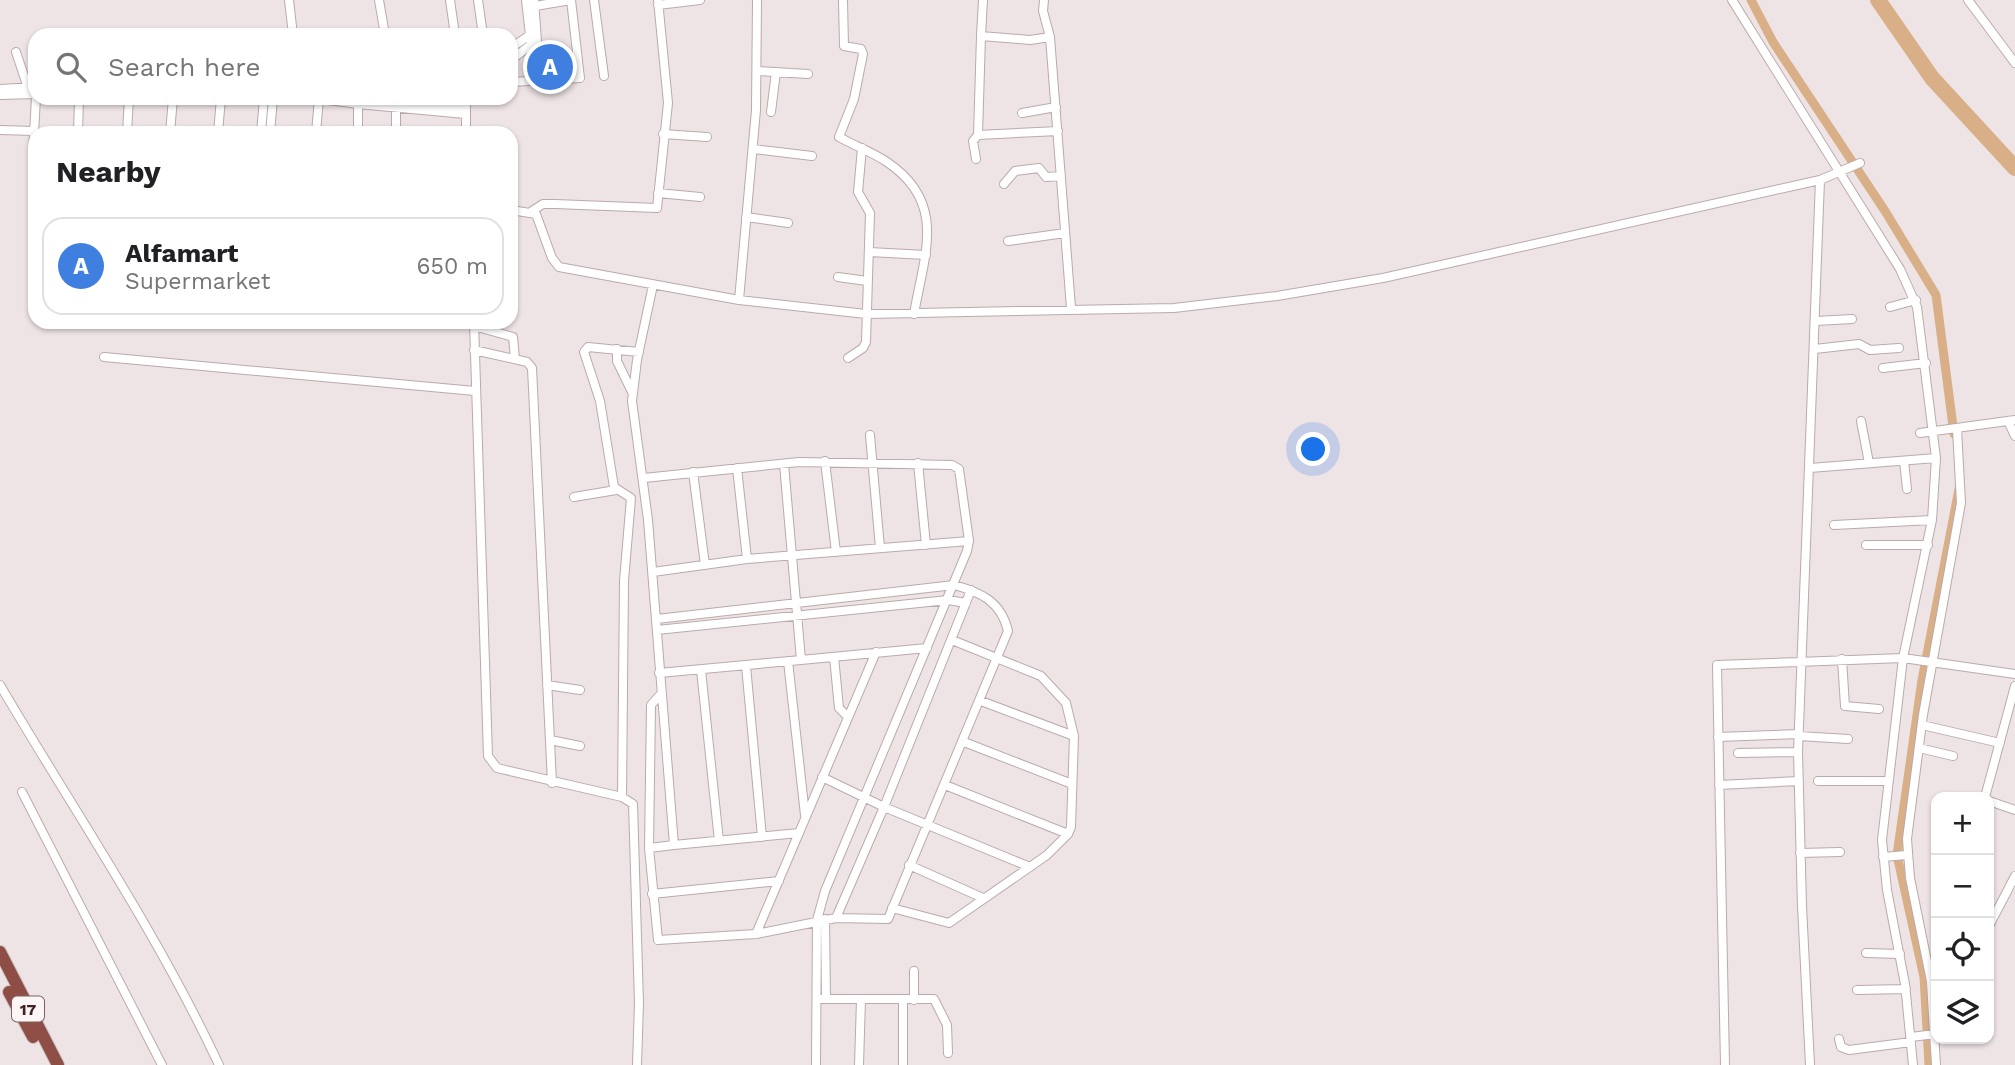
<!DOCTYPE html>
<html lang="en">
<head>
<meta charset="utf-8">
<style>
	:root { --surface:#fff; --page:#f2f2f2; --text:#202124; --muted:#757577; --line:#e0e0e0; --accent:#2563eb }
	body { margin:0; font-family:"Work Sans",sans-serif; background:var(--page); color:var(--text) }
	.controls { position:absolute; right:21px; bottom:21px; display:grid; overflow:hidden; border-radius:14px; box-shadow:0 2px 5px #0004 }
	.controls button { width:63px; height:63px; display:grid; place-items:center; padding:0; border:0; border-bottom:2px solid var(--line); background:var(--surface); color:var(--text); font:35px sans-serif }
	.you { position:absolute; left:1314px; top:450px; width:24px; height:24px; margin:-18px; border:5px solid #fff; border-radius:50%; background:#1a73e8; box-shadow:0 0 0 10px #1a73e833 }
	.badge { display:grid; place-items:center; width:46px; height:46px; border-radius:50%; background:var(--accent); color:#fff; font-size:23px; font-weight:700 }
	.pin { position:absolute; translate:-50% -50%; border:4px solid #fff; box-shadow:0 2px 7px #0006 }
	.list { margin:0; padding:0; list-style:none }
	h2 { display:flex; justify-content:space-between; align-items:center; height:91px; margin:0; padding:0 28px; font-size:30px }
	h2 small { font-size:23px; font-weight:400; color:var(--muted) }
	.list li { display:grid; grid-template-columns:46px 1fr auto; gap:21px; align-items:center; box-sizing:border-box; height:98px; margin:0 14px 14px; padding:0 14px; border:2px solid var(--line); border-radius:21px }
	.list b { display:block; font-size:26px; white-space:nowrap }
	.list p { margin:0; font-size:23px; white-space:nowrap; color:var(--muted) }
	.list em { font-size:23px; font-style:normal; color:var(--muted) }
	.icon { flex:none; width:38px; height:38px; fill:none; stroke:currentColor; stroke-width:2; stroke-linecap:round; stroke-linejoin:round }
	.map { position:relative; flex:none; width:2015px; height:1065px; overflow:hidden }
	.search { position:absolute; background:var(--surface); box-shadow:0 2px 5px #0004; left:28px; top:28px; width:490px; height:77px; display:flex; align-items:center; gap:18px; box-sizing:border-box; padding:0 24px; border-radius:21px; color:var(--muted); font-size:26px }
	.panel { position:absolute; background:var(--surface); box-shadow:0 2px 5px #0004; left:28px; top:126px; width:490px; height:203px; border-radius:21px }
	.map>svg:first-child { display:block }
	.lines { fill:none; stroke-linecap:round; stroke-linejoin:round }
	.canal { stroke:#d9af87; stroke-width:9 }
	.river { stroke:#d9af87; stroke-width:16 }
	.minor-casing { stroke:#baa; stroke-width:10 }
	.trunk-casing { stroke:#cac1c1; stroke-width:14 }
	.minor { stroke:#fff; stroke-width:8 }
	.trunk { stroke:#8e4e46; stroke-width:12 }
	.labels { text-anchor:middle; stroke-width:5; stroke-linejoin:round; paint-order:stroke }
	.shield { fill:#fbf5f6; stroke:#7a6261; stroke-width:2 }
	.shield-label { font-size:16px; font-weight:bold; fill:#432321 }
</style>
</head>
<body>
<div class="map">
<svg width="2015" height="1065" viewBox="0 0 2015 1065">
	<rect width="100%" height="100%" fill="#efe4e5"/>
	<g class="lines">
		<!-- canal -->
		<path class="canal" d="M1751,0L1773,42L1885,211L1936,295L1954,434
			M1929,1065L1924,977L1897,855L1922,680L1959,489"/>
		<!-- river -->
		<path class="river" d="M1878,0L1932,78L2015,168"/>
		<defs>
			<path id="minor" d="M289,0L293,35
				M379,0L385,35
				M450,0L455,35
				M478,0L483,35
				M526,0L531,44
				M534,0L540,82
				M594,0L604,76
				M843,0L844,46L861,49L863,54L854,99L839,137C855,146 872,152 887,162C948,203 924,255 914,314
				M983,0L981,36L1030,40L1050,37L1071,308
				M1044,0L1043,11L1050,37
				M1732,0L1900,269L1917,307L1936,458L1932,520L1903,658L1882,840L1887,890L1905,984L1913,1065
				M1968,0L2015,63
				M658,5L700,0
				M535,6L571,0
				M511,48L534,32
				M16,52L28,88
				M511,60L533,43
				M758,71L808,74
				M511,82L580,78L571,0
				M0,89L35,87
				M0,95L35,94
				M314,98L358,104
				M375,98L464,106
				M396,104V133
				M771,112L776,72
				M1022,113L1056,107
				M0,130L34,131
				M78,133L79,98
				M127,133L129,98
				M170,133L173,98
				M218,133L221,98
				M261,133L264,98
				M270,133L273,98
				M316,133L319,98
				M358,133V104L465,114
				M466,133V98
				M663,134L707,137
				M978,135L1058,131
				M753,149L812,156
				M33,151L36,98
				M976,159L973,141L978,135L981,36
				M1004,184L1015,171L1039,168L1046,177L1061,176
				M658,193L700,197
				M511,210L536,214L552,258L559,267L739,300L866,314L1174,308L1277,296L1383,278L1820,180L1860,163
				M532,211L543,204H555L657,208L668,103L658,0
				M746,217L788,223
				M1008,241L1065,233
				M869,252L926,255
				M838,277L867,281
				M653,285L637,360L632,401L648,520L674,845L799,833
				M739,300L756,110L757,0
				M1890,307L1916,300
				M1816,321L1852,319
				M474,322L488,756L497,768L622,797L633,804L639,1003L637,1065
				M474,326L513,337L515,359
				M617,349V361L632,392
				M1815,349L1859,344L1870,350L1899,348
				M474,350L527,362L532,368L552,783
				M104,357L475,391
				M848,358L863,348L866,342L870,213L858,192L862,148
				M1883,368L1926,363
				M1861,421L1869,463
				M2008,421L2015,436
				M1920,433L2015,420
				M870,435L880,548
				M825,461L836,552
				M1904,461L1907,489
				M918,463L926,545
				M784,464L801,660L927,648
				M737,468L747,559
				M1810,468L1936,458
				M693,472L705,565
				M644,478L799,462L952,465L959,469L969,541L967,551L825,891L817,920L816,1065
				M574,497L616,490
				M1834,525L1932,520
				M1866,545H1928
				M653,572L747,559L969,541
				M971,590L884,807L1030,867
				M657,619L954,585C980,592 1001,601 1008,631L888,919L836,918L884,807L822,777
				M657,630L948,600L966,603
				M834,657L839,708L848,717
				M1842,659L1845,706L1879,709
				M788,661L805,815
				M746,666L762,837
				M701,670L719,841
				M659,673L801,660
				M0,685C74,811 157,932 219,1065
				M547,685L580,690
				M660,695L651,705L649,848L658,940L756,934L836,918
				M981,701L1074,736
				M1922,725L2000,743
				M1799,736L1848,739
				M1718,737L1799,734
				M550,740L580,746
				M964,742L1072,784
				M1919,748L1953,756
				M1738,753L1798,752
				M1818,781H1887
				M945,785L1068,834L1071,827L1074,736L1066,703L1041,676L952,640
				M1719,785L1799,781
				M22,792L162,1065
				M622,797L624,581L631,498L614,487L600,401L584,352L588,347L639,352
				M1985,797L2015,686
				M1989,801L2015,810
				M649,848L674,845
				M1800,853L1840,852
				M1883,857L1907,855
				M909,865L983,898
				M652,894L779,881
				M892,908L949,923L1047,855L1068,834
				M825,919L826,999
				M1989,926L2015,876
				M756,934L876,652
				M1866,953L1900,954
				M1857,990L1906,989
				M818,999H934L947,1025L948,1053
				M914,1000V971
				M1911,1037L1935,1034
				M1839,1039L1841,1047L1849,1050L1911,1042
				M859,1065L861,999
				M903,1065V1000
				M1725,1065L1717,665L1903,658L2015,674
				M1810,1065L1802,906L1798,752L1820,180
				M1936,1065L1931,981L1910,878L1907,839L1923,715L1961,503L1957,429"/>
			<path id="trunk" d="M0,952L58,1065
				M9,992L33,1037"/>
		</defs>
		<!-- minor casing -->
		<use href="#minor" class="minor-casing"/>
		<!-- trunk casing -->
		<use href="#trunk" class="trunk-casing"/>
		<!-- minor -->
		<use href="#minor" class="minor"/>
		<!-- trunk -->
		<use href="#trunk" class="trunk"/>
	</g>
	<g class="labels">
		<!-- shield labels -->
		<rect class="shield" x="12" y="996.5" width="32" height="25" rx="5"/>
		<g class="shield-label">
			<text x="28" y="1015">17</text>
		</g>
	</g>
</svg>
<div class="controls">
<button>+</button>
<button>−</button>
<button><svg class="icon" aria-label="locate" viewBox="0 0 24 24"><circle cx="12" cy="12" r="6"/><path d="M12 2v4M12 18v4M2 12h4M18 12h4"/></svg></button>
<button><svg class="icon" aria-label="layers" viewBox="0 0 24 24"><path d="M12 4l9 5-9 5-9-5zM3 14l9 5 9-5"/></svg></button>
</div>
<div class="you"></div>
<div class="pin badge" style="left:550px;top:67px;background:#3f7fe0">A</div>
<div class="search"><svg class="icon" aria-label="search" viewBox="0 0 24 24"><circle cx="10" cy="10" r="6"/><path d="M15 15l6 6"/></svg>Search here</div>
<section class="panel">
<h2>Nearby<small></small></h2>
<ul class="list">
<li><span class="badge" style="background:#3f7fe0">A</span><div><b>Alfamart</b><p>Supermarket</p></div><em>650 m</em></li>
</ul>
</section>
</div>
</body>
</html>
